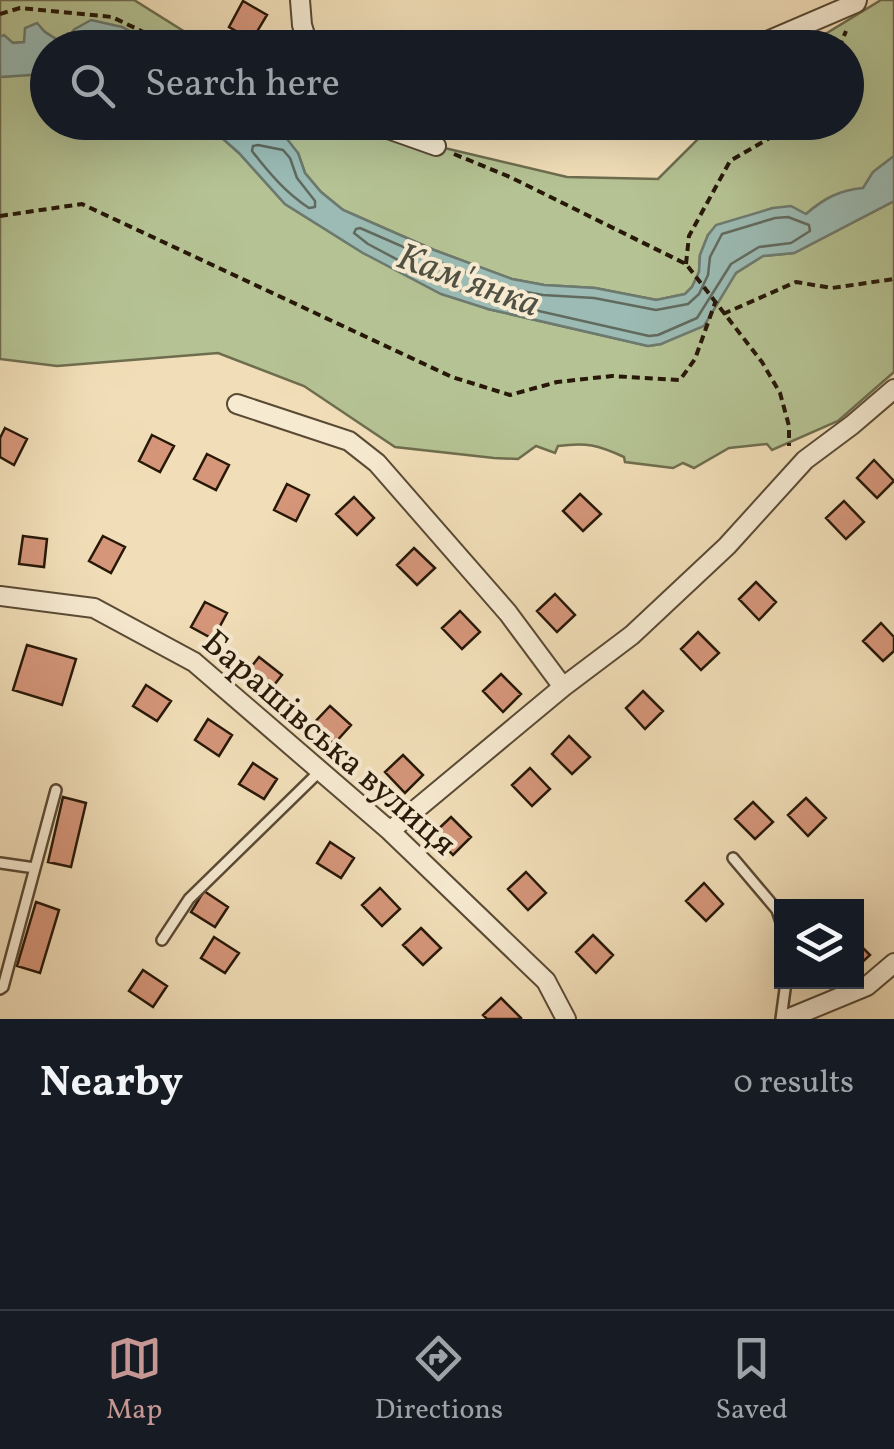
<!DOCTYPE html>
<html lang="en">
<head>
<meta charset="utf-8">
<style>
	:root { --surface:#171b24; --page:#242831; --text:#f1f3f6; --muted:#9ea1a6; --line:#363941; --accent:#c59692 }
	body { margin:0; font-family:Vollkorn,serif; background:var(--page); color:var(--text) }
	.controls { position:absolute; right:30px; bottom:30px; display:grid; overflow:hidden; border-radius:0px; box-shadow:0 10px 40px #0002 }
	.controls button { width:90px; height:90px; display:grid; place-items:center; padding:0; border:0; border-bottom:2px solid var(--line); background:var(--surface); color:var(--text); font:50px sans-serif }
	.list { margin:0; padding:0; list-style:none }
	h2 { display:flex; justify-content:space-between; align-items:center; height:130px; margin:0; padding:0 40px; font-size:42px }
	h2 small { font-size:32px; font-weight:400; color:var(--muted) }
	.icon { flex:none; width:55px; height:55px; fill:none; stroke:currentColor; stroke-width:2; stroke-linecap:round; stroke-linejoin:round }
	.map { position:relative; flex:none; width:894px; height:1019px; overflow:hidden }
	.search { position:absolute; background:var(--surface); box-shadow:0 10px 40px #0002; left:30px; right:30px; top:30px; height:110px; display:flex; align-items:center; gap:25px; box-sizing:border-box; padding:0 35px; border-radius:55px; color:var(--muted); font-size:38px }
	.sheet { height:290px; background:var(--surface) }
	nav { display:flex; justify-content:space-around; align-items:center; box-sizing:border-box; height:140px; border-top:2px solid var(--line); background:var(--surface); font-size:28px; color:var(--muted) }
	nav a { display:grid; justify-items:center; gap:5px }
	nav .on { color:var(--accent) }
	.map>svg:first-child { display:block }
	.green { fill:#b5c293; stroke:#6e6d4e; stroke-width:2.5 }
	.water { fill:#9bbbb4; stroke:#6d7a6f; stroke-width:2.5 }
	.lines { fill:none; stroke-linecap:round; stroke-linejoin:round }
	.shore { stroke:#616a5e; stroke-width:2.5 }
	.building { fill:#d5967a; stroke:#271808; stroke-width:2.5 }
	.lane-casing { stroke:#5a4a34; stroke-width:14 }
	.street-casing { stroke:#5a4a34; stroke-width:22 }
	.path { stroke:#271808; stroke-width:4; stroke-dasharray:8 5; stroke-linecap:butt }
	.lane { stroke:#f6ead1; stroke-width:9 }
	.street { stroke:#f6ead1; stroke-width:18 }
	.labels { text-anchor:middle; stroke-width:8; stroke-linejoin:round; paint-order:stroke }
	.street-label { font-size:35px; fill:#271808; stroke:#f6ead1 }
	.water-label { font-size:38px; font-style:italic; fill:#505144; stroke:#f6ead1 }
</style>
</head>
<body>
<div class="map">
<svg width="894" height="1019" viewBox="0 0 894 1019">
	<rect width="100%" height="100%" fill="#f1deb8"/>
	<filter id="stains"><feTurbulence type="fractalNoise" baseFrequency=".002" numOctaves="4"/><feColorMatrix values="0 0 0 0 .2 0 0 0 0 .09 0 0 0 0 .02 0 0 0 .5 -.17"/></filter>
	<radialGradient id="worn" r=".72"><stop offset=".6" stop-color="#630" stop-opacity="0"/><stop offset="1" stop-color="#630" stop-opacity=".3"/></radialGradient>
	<!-- green -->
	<path class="green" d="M0,0H134L209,47H158L122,27L75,29L62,43L45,32L25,42L13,43L4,36L0,37Z
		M881,0H894V156L873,172L863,189C839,190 823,199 806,214L773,208L746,217L708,235L700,255L699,272L692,287L685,294L657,300L595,288L544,285L512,279L434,250L343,210L321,192L305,173L298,153L260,135L253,123H368L436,146L567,177L658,179L714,123L846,122V48L804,47Z
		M26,74H47L48,122L205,123L239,153L285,204L363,253L488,309L648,346L661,344L679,335L736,273L763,256L794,253L894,201V372L838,421L772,450L767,444L729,448L694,468L683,463L673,468L625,462L624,457C598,445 586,442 558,446L555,453L536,446L518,459L494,458L395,447L304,386L218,353L57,366L0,359V77Z"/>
	<!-- water -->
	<path class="water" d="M91,20L122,27L158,47L48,48L47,74L0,77V37L4,35L13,43L24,42L25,28L37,23L45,32L62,43L75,29Z
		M205,123H253L260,135L287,139L298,153L305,173L321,192L343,210L434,250L512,279L544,285L595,288L656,300L685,294L692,287L699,272L700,255L708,235L716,225L773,208L791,206L806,214C824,199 839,190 863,188L873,172L894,156V201L794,253L763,256L736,273L704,326L661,344L648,346L488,309L441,294L363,253L285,204L239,153Z"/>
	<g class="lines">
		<!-- shore -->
		<path class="shore" d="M258,145L283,150L290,158L297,178L315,201V207L309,208C286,193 269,173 252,151L253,146Z
			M788,217L809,225L810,231L791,243L759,247L731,264L697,318L658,335L649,336L490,300L445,285L368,244L354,233L356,229L360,228L431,259L510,289L543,295L594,298L656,310L688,304L699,294L708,275L710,257L722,234L775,218Z"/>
	</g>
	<!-- building -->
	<path class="building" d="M243,1L267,15L252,40L229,27Z
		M5,428L27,439L14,465L0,457V438Z
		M152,435L174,446L160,472L139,461Z
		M207,454L229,465L216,490L194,479Z
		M874,460L894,481L877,498L857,478Z
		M287,484L309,495L296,521L274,510Z
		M580,494L601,514L583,531L563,511Z
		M354,497L374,518L357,535L336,514Z
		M844,501L864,522L846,539L826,518Z
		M23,536L47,539L44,567L19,564Z
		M103,536L125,547L111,573L89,561Z
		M414,548L435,568L417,585L397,565Z
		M756,582L776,602L759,620L739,599Z
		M555,594L575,615L557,632L537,611Z
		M205,602L227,613L213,639L191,627Z
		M460,611L480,632L462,649L442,628Z
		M881,623L894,637V651L883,661L863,641Z
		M698,632L719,653L701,670L681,649Z
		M27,645L76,659L62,705L13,690Z
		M259,657L282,675L267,694L244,676Z
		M501,674L521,694L503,712L483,691Z
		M146,685L171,701L157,721L133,706Z
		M643,691L663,711L645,729L626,708Z
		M330,706L351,725L334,744L313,724Z
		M208,719L232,735L219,756L195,740Z
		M569,736L590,757L572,774L552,754Z
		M403,755L423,775L405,793L385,772Z
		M253,763L277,779L264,799L239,784Z
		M530,768L550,789L532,806L512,785Z
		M63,797L86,803L71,867L48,862Z
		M806,798L826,818L808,836L788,815Z
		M753,802L773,822L755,839L735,819Z
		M451,817L471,837L453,855L433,834Z
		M330,842L354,858L341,878L317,863Z
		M526,872L546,893L528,910L508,889Z
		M704,883L723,904L706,921L686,901Z
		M380,888L400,909L382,926L362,905Z
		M204,891L228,907L215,927L191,912Z
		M36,902L59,910L40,973L17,966Z
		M421,928L441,948L423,965L403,945Z
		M593,935L613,955L596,973L576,952Z
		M214,937L239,953L225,973L201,958Z
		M856,941L870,955L856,968Z
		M143,970L167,986L153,1007L129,991Z
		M501,998L521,1018L520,1019H487L483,1015Z"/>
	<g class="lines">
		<defs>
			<path id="lane" d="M733,858L777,910L782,925
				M0,863L35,868
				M162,940L189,899L320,771
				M0,989L3,987L56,790
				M781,1019L786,982"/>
			<path id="street" d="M300,0L302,25L309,48
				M751,48L856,3L857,0
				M368,122L436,146
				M237,404L349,441L377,463L508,613L563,687
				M0,596L94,608L194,662L390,831L546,981L566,1019
				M390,831L563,687L632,635L727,546L805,460L852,425L894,389
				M787,1019L867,986L894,963"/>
		</defs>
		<!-- lane casing -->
		<use href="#lane" class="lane-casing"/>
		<!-- street casing -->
		<use href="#street" class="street-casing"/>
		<!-- path -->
		<path class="path" d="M0,14L20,8L112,17L177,48
			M839,48L846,31
			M454,154L510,177L686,264L762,362L780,393L789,426V446
			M0,216L82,204L452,377L510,395L557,382L612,376L680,380L695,359L715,303
			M686,264L689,236L730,161L797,122
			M723,314L796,282L832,288L894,279"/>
		<!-- lane -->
		<use href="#lane" class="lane"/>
		<!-- street -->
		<use href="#street" class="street"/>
	</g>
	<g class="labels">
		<!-- street labels -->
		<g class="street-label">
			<text transform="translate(330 742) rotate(41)" y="12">Барашівська вулиця</text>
		</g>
		<!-- water labels -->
		<g class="water-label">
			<text transform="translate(469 279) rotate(20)" y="13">Кам'янка</text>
		</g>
	</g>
	<rect width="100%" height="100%" filter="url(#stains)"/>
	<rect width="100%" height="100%" fill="url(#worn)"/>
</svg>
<div class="controls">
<button><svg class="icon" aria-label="layers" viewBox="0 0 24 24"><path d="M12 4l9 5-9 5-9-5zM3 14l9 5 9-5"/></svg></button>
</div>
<div class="search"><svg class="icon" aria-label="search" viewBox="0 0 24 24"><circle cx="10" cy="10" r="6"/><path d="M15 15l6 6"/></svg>Search here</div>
</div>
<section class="sheet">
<h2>Nearby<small>0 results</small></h2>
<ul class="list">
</ul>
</section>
<nav>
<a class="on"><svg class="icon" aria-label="map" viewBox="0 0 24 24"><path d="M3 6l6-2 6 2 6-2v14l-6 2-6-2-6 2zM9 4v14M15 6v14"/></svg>Map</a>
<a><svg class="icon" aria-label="directions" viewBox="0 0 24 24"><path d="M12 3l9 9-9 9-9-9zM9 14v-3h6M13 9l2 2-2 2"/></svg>Directions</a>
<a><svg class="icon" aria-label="saved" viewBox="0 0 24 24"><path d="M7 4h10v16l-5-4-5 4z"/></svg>Saved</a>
</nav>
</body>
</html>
